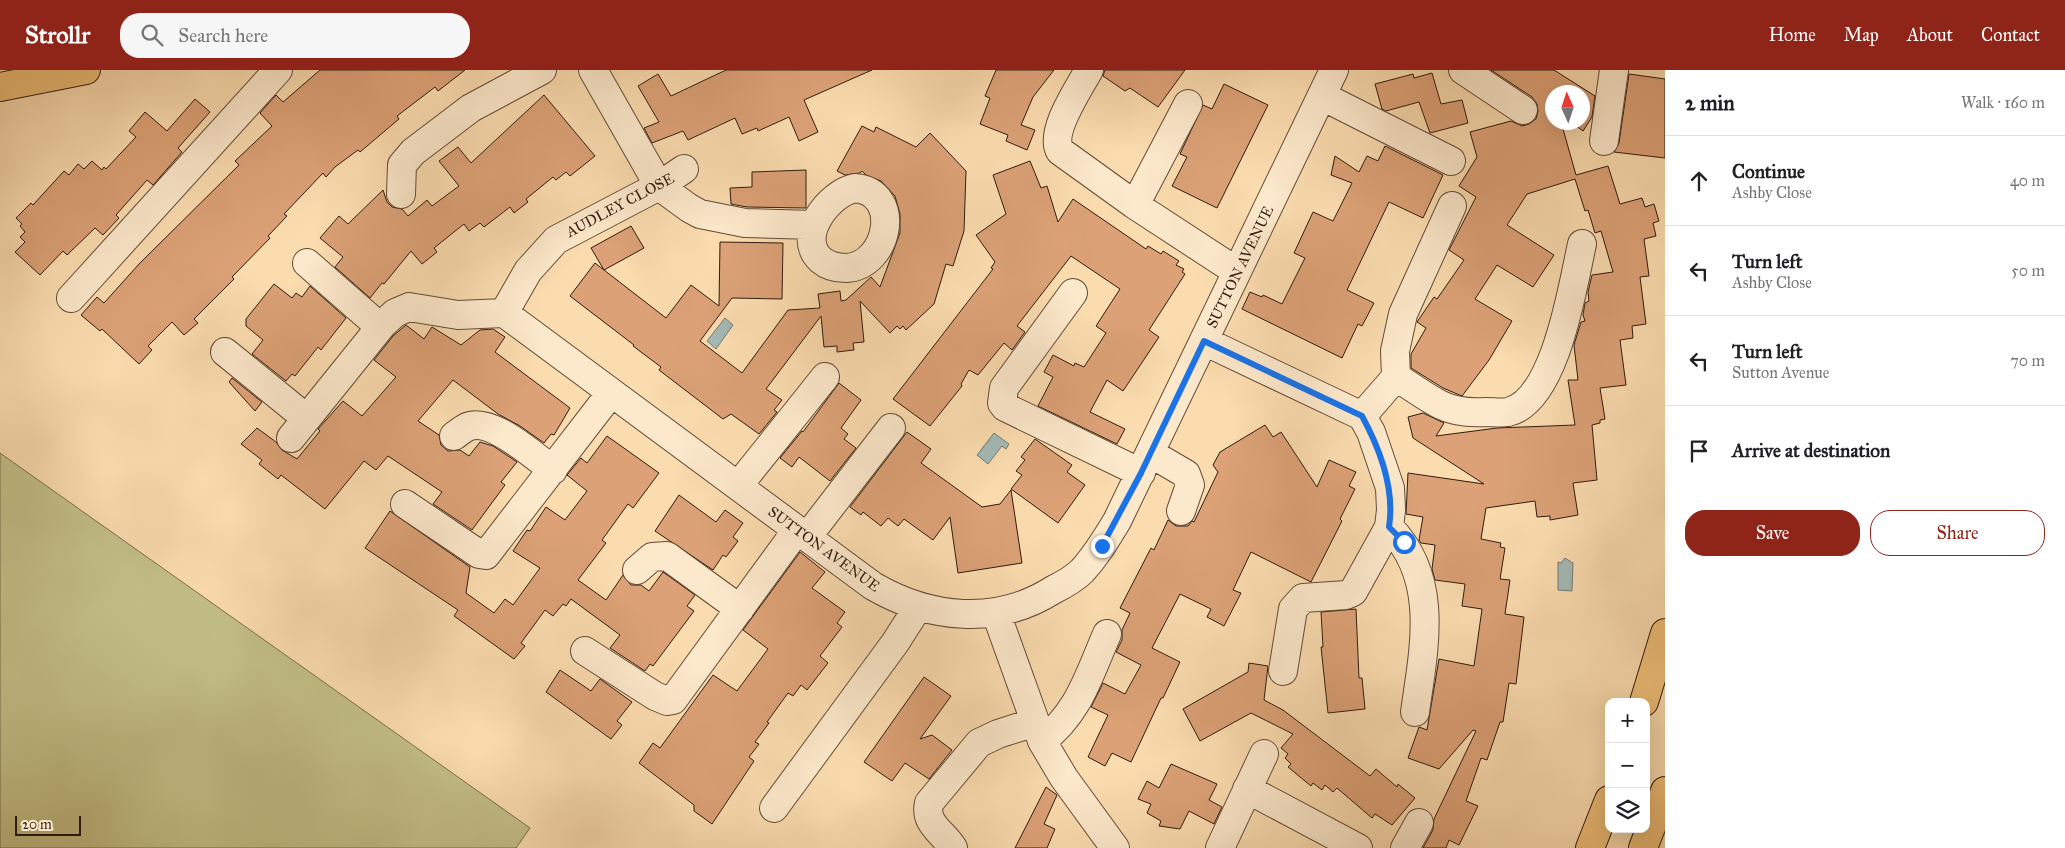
<!DOCTYPE html>
<html lang="en">
<head>
<meta charset="utf-8">
<style>
	:root { --surface:#fff; --page:#f6f6f6; --text:#202124; --muted:#757577; --line:#e0e0e0; --accent:#8f2418 }
	body { margin:0; font-family:"IM FELL Great Primer",serif; background:var(--page); color:var(--text) }
	.controls { position:absolute; right:15px; bottom:15px; display:grid; overflow:hidden; border-radius:10px; box-shadow:0 5px 20px #0002 }
	.controls button { width:45px; height:45px; display:grid; place-items:center; padding:0; border:0; border-bottom:1px solid var(--line); background:var(--surface); color:var(--text); font:25px sans-serif }
	.compass { position:absolute; left:1545px; top:15px; width:45px; height:45px; border-radius:50%; background:var(--surface); box-shadow:0 5px 20px #0002; rotate:357deg }
	.scale { position:absolute; left:15px; bottom:12px; width:66px; box-sizing:border-box; padding-left:5px; border:2px solid #301b10; border-top:0; font-size:14px; line-height:18px; white-space:nowrap; color:#301b10; -webkit-text-stroke:4px #fce8cb; paint-order:stroke }
	.stop { position:absolute; width:15px; height:15px; margin:-11px; border:4px solid #1a73e8; border-radius:50%; background:#fff }
	.stop.end { background:#1a73e8; border-color:#fff; box-shadow:0 1px 5px #0008 }
	.list { margin:0; padding:0; list-style:none }
	h2 { display:flex; justify-content:space-between; align-items:center; height:65px; margin:0; padding:0 20px; font-size:21px }
	h2 small { font-size:16px; font-weight:400; color:var(--muted) }
	.list li { display:grid; grid-template-columns:32px 1fr auto; gap:15px; align-items:center; box-sizing:border-box; height:90px; padding:0 20px; border-top:1px solid var(--line) }
	.list b { display:block; font-size:19px; white-space:nowrap }
	.list p { margin:0; font-size:16px; white-space:nowrap; color:var(--muted) }
	.list em { font-size:16px; font-style:normal; color:var(--muted) }
	.actions { display:flex; gap:10px; padding:15px 20px }
	.actions a { flex:1; padding:11px 0; border:1px solid var(--accent); border-radius:20px; text-align:center; font-size:18px; color:var(--accent) }
	.actions .main { background:var(--accent); color:#fff }
	.icon { flex:none; width:28px; height:28px; fill:none; stroke:currentColor; stroke-width:2; stroke-linecap:round; stroke-linejoin:round }
	.map { position:relative; flex:none; width:1665px; height:778px; overflow:hidden }
	header { display:flex; align-items:center; gap:30px; box-sizing:border-box; height:70px; padding:0 25px; background:var(--accent); color:#fff }
	header strong { font-size:24px }
	nav { display:flex; gap:28px; margin-inline-start:auto; font-size:18px }
	.search { width:350px; height:45px; background:var(--page); display:flex; align-items:center; gap:12px; box-sizing:border-box; padding:0 18px; border-radius:20px; color:var(--muted); font-size:19px }
	main { display:flex }
	aside { flex:1; background:var(--surface) }
	.map>svg:first-child { display:block }
	.green { fill:#c3bf87; stroke:#7a6d4c }
	.water { fill:#a3b9b6; stroke:#757a74 }
	.building { fill:#dca176; stroke:#301b10 }
	.lines { fill:none; stroke-linecap:round; stroke-linejoin:round }
	.minor-casing { stroke:#634b38; stroke-width:30 }
	.major-casing { stroke:#301b10; stroke-width:30 }
	.highway-casing { stroke:#301b10; stroke-width:30 }
	.minor { stroke:#fce8cb; stroke-width:28 }
	.major { stroke:#eebe78; stroke-width:28 }
	.highway { stroke:#eebe78; stroke-width:28 }
	.route { stroke:#1a73e8; stroke-width:6 }
	.labels { text-anchor:middle; stroke-width:5; stroke-linejoin:round; paint-order:stroke }
	.street-label { font-size:15px; fill:#301b10; stroke:#fce8cb }
</style>
</head>
<body>
<header>
<strong>Strollr</strong>
<div class="search"><svg class="icon" aria-label="search" viewBox="0 0 24 24"><circle cx="10" cy="10" r="6"/><path d="M15 15l6 6"/></svg>Search here</div>
<nav><a>Home</a><a>Map</a><a>About</a><a>Contact</a></nav>
</header>
<main>
<div class="map">
<svg width="1665" height="778" viewBox="0 0 1665 778">
	<rect width="100%" height="100%" fill="#fbdcaf"/>
	<filter id="stains"><feTurbulence type="fractalNoise" baseFrequency=".004" numOctaves="4"/><feColorMatrix values="0 0 0 0 .2 0 0 0 0 .09 0 0 0 0 .02 0 0 0 .5 -.17"/></filter>
	<radialGradient id="worn" r=".72"><stop offset=".6" stop-color="#630" stop-opacity="0"/><stop offset="1" stop-color="#630" stop-opacity=".3"/></radialGradient>
	<!-- green -->
	<path class="green" d="M0,383L530,758L516,778H0Z"/>
	<!-- water -->
	<path class="water" d="M725,248L733,255L716,279L707,271Z
		M994,363L1009,374L1006,379L1002,376L988,394L977,385Z
		M1565,488L1573,493L1572,521L1558,520V492L1561,493Z"/>
	<!-- building -->
	<path class="building" d="M320,0H465L438,21L435,17L397,46L399,49L360,82L358,80L335,97L326,107L323,103L284,144L287,146L268,166L270,168L232,207L234,209L194,249L198,253L184,265L172,252L148,276L152,280L139,294L102,259L100,261L81,245L97,227L104,233L139,194L239,95L235,91L272,56L260,43L276,25L283,32Z
		M726,0H872L804,30L818,62L799,71L789,47L758,61L757,58L742,64L735,48L688,70L683,61L652,73L644,58L659,52L638,16L658,4L671,26Z
		M996,0H1054L1033,27L1021,55L1035,60L1027,80L1006,71L1008,65L980,54L990,28L985,26Z
		M1105,0H1185L1158,37L1130,18L1125,21L1103,6Z
		M1491,0H1554L1595,26L1592,47L1583,61L1571,52H1582V22H1552V52H1561L1576,105L1608,96L1620,134L1642,128L1645,137L1654,134L1659,151L1653,153L1656,166L1644,169L1649,206L1640,207L1646,254L1632,256L1633,268L1620,270L1626,315L1600,318L1605,349L1600,350V353L1592,355L1597,410L1573,413L1578,445L1550,450V446L1537,447L1535,431L1486,438L1481,469L1501,473L1500,477L1505,478L1500,509L1510,510L1505,544L1524,547L1516,614L1509,613L1503,652H1500L1487,690L1481,688L1466,731L1478,736L1459,775L1449,770L1446,778H1423L1433,760L1434,749L1476,661L1473,660L1439,699L1408,688L1419,657L1427,660L1439,589L1474,596L1482,539L1462,536L1465,514L1435,510L1432,499L1435,475L1421,473L1419,470L1423,447L1406,444L1408,403L1484,414L1413,368L1408,347L1423,343L1444,353L1436,366L1497,358L1575,355L1568,310H1578L1574,275L1581,252L1585,251L1583,245L1585,233L1589,231L1588,222L1592,205L1613,202L1601,161L1595,163L1588,140L1585,141L1575,109L1527,124L1507,155L1554,185L1533,217L1497,195L1475,229L1512,251L1489,290L1462,326L1443,318L1411,298V284L1426,258L1417,252L1434,227L1437,229L1464,190L1449,180L1476,127L1459,116L1477,87L1470,62L1511,51L1522,56L1529,54L1536,49L1538,41L1537,34L1532,27Z
		M1432,3L1441,34L1462,30L1468,53L1430,63L1419,32L1386,41L1382,39L1375,14L1413,4L1414,8Z
		M1629,4L1665,9V88L1614,82L1619,73Z
		M1224,14L1268,35L1217,138L1172,116L1187,87L1180,84L1203,35L1212,39Z
		M544,25L595,86L570,106L566,102L556,110L553,107L526,129L528,132L514,143L510,137L484,157L480,153L469,161L464,154L434,178L437,182L422,194L411,181L384,214L382,213L370,228L335,197L343,187L320,168L339,146L348,154L383,120L387,132L392,137L402,139L408,146L427,130L432,136L459,116L439,91L458,77L471,93Z
		M195,29L210,42L178,78L182,82L153,115L147,110L116,145L119,148L103,165L95,158L67,185L63,181L40,205L15,182L25,172L20,167L25,162L20,156L22,154L16,148L31,133L33,135L64,101L69,105L78,94L84,99L92,91L102,100L104,97L106,99L136,67L129,61L145,42L167,61Z
		M862,56L874,62L876,57L916,77L930,63L966,101L964,161L953,196L946,194L934,234L906,260L903,256L900,259L897,256L890,263L860,231L864,272L853,273L854,280L837,282V276L824,277L821,246L766,319L782,330L774,340L777,342L759,364L731,344L723,349L659,300L661,297L633,276L634,275L570,226L595,193L666,248L691,215L719,236L720,172L783,173L782,229L732,228L700,271L742,303L788,240L820,238L818,224L840,221L841,231L846,230L871,207L880,217L900,163V144L895,126L881,111L866,105L862,101L860,103L845,105L837,101Z
		M1385,76L1443,105L1423,148L1389,132L1347,220L1374,233L1362,256L1358,254L1342,288L1242,239L1250,222L1262,227L1263,225L1282,234L1305,188L1294,183L1313,142L1333,151L1352,113L1331,105L1335,86L1359,102L1367,86L1378,91Z
		M1030,91L1041,118L1047,116L1058,152L1073,129L1146,179L1148,176L1161,184L1163,181L1179,191L1176,195L1184,199L1182,202L1185,204L1149,260L1159,267L1123,321L1107,310L1090,342L1125,359L1117,374L1038,336L1053,307L1044,302L1053,285L1074,296L1075,293L1084,297L1106,263L1096,256L1120,219L1071,186L1017,256L1025,262L1012,280L1004,273L978,305L969,300L961,314L962,316L930,356L893,329L993,199L991,198L995,192L976,165L1006,144L993,105Z
		M806,100V138L747,137L731,134L730,118L752,117V102Z
		M631,156L644,178L604,200L591,178Z
		M274,214L292,228L296,223L302,227L310,216L346,248L321,280L318,277L295,306L292,304L286,311L252,284L263,270L246,256V249Z
		M406,255L424,269L432,257L461,275L480,260L493,259L505,267L495,282L570,338L554,365L551,364L544,373L520,356L498,344L453,310L418,351L439,365L441,375L448,381L460,380L469,386L480,372L493,376L517,392L501,412L505,415L472,460L433,434L442,422L388,386L376,400L364,391L325,439L281,405L278,409L259,394L262,390L241,374L257,358L276,372L282,380L297,389L320,361L318,359L343,331L362,346L396,307L374,290L393,266Z
		M232,308L262,332L255,341L229,312Z
		M839,313L861,330L841,358L848,364L844,369L856,378L830,411L799,387L792,397L780,388L802,361L803,362Z
		M1265,355L1273,367L1281,362L1317,417L1329,390L1356,402L1349,416L1355,419L1340,449L1342,451L1311,512L1251,482L1233,520L1241,523L1224,556L1207,547L1211,539L1180,524L1152,578L1180,592L1163,628H1161L1131,692L1112,683L1105,696L1088,687L1108,645L1091,637L1103,613L1125,624L1141,595L1116,582L1122,570V560L1130,543L1120,538L1151,478L1154,480L1168,450L1176,456H1188L1192,451L1194,452L1218,402L1213,395L1220,382Z
		M907,362L931,379L921,393L982,437L1000,434L1011,420L1022,493L958,503L950,447L933,470L904,449L898,456L888,448L881,456L863,442L861,445L850,437Z
		M607,366L659,403L633,438L628,434L602,470L606,473L578,510L606,530L623,505L631,515H641L649,521L663,502L695,525L687,536L694,541L653,596L650,594L645,601L610,578L620,565L571,529L566,536L563,534L553,546L545,540L521,573L525,576L514,589L454,546L458,540L365,478L390,441L470,497L466,523L494,543L505,529L513,535L540,498L513,481L527,460L530,461L546,437L565,450L587,421L567,405L581,388L587,393Z
		M1035,369L1072,395L1067,402L1085,415L1058,453L1011,419L1022,405L1016,401L1025,390L1021,387Z
		M679,425L716,452L725,440L743,453L733,467L738,471L726,487L723,485L713,500L655,461Z
		M800,482L825,502L812,518L845,542L837,553L842,557L820,586L828,593L807,620L801,615L793,626L788,623L767,652L769,653L755,672L759,674L749,687L754,691L712,754L694,741V735L639,693L653,673L660,678L713,605L737,621L768,579L743,560Z
		M1356,539L1359,608H1362L1365,639L1328,643L1321,577H1323L1321,542Z
		M1249,593L1268,596L1264,630L1283,640L1370,706L1376,699L1397,717L1398,714L1415,728L1392,755L1375,744L1372,748L1337,718L1333,722L1325,715L1322,720L1313,713L1311,716L1288,697L1291,694L1285,688L1288,684L1281,678L1293,664L1251,643L1200,671L1183,639L1248,602Z
		M560,600L591,621L600,609L632,632L617,651L622,655L611,669L546,622Z
		M924,607L951,626L920,669L932,665L952,680L929,709L905,693L892,711L864,692Z
		M1171,694L1217,714L1209,730L1222,737L1214,754L1189,741L1180,759L1159,756L1161,751L1147,743L1151,734L1138,729L1147,711L1159,718Z
		M1046,717L1057,725L1044,754L1055,759L1047,778H1015Z"/>
	<g class="lines">
		<defs>
			<path id="minor" d="M593,0L659,116L689,138L700,144L745,153L814,155
				M1089,0C1079,18 1049,62 1060,81L1135,135L1236,201
				M1463,0L1523,40
				M1322,26L1451,91
				M1604,71L1614,0
				M855,118C903,122 889,196 846,198C836,198 828,196 821,190C795,167 829,123 855,118Z
				M401,124L402,95L413,82L471,38L542,0
				M1135,135L1188,34
				M307,193L380,257
				M1073,223L1004,318L1002,333L1005,337L1141,403
				M71,228L278,0
				M504,243L873,516C930,549 996,556 1053,520C1063,515 1074,509 1082,501C1096,486 1106,469 1117,451L1334,0
				M504,243L528,201L556,170L659,116L684,99
				M1204,271L1362,346L1371,362L1390,418L1391,440L1389,457L1353,522L1346,525L1303,528L1293,539L1283,601
				M225,282L306,348
				M1396,307C1411,316 1425,327 1441,335C1455,342 1470,343 1486,342C1493,342 1501,343 1508,342C1556,331 1573,214 1582,174
				M1362,346L1396,307L1395,281L1403,244L1452,136
				M454,366C458,363 463,359 467,357C491,346 535,387 553,400
				M291,368L382,255L395,243L409,237L458,245L504,243
				M1150,383L1186,404L1190,415L1181,441
				M738,416L825,307
				M405,434L479,484L486,485L611,323
				M1389,457C1440,508 1424,578 1415,642
				M807,467L891,358
				M637,500L652,487L667,486L740,539
				M996,543L1042,671L1064,708L1115,778
				M585,581L655,626L667,631L673,630L797,460
				M1042,671C1079,643 1089,605 1107,564
				M1247,719L1358,778
				M774,738L895,573L918,537
				M953,778C943,762 924,754 929,733L979,673L998,664L1035,652
				M1220,778L1264,684
				M1405,778L1419,753"/>
			<path id="major" d="M0,17L86,0"/>
			<path id="highway" d="M1644,632L1665,563
				M1590,778L1609,730
				M1643,778L1665,721"/>
		</defs>
		<!-- minor casing -->
		<use href="#minor" class="minor-casing"/>
		<!-- major casing -->
		<use href="#major" class="major-casing"/>
		<!-- highway casing -->
		<use href="#highway" class="highway-casing"/>
		<!-- minor -->
		<use href="#minor" class="minor"/>
		<!-- major -->
		<use href="#major" class="major"/>
		<!-- highway -->
		<use href="#highway" class="highway"/>
	</g>
	<g class="lines">
		<!-- route -->
		<path class="route" d="M1102,476L1141,403L1204,271L1362,346C1380,379 1395,419 1389,457L1404,472"/>
	</g>
	<g class="labels">
		<!-- street labels -->
		<g class="street-label">
			<text transform="translate(620 135) rotate(-28)" y="5">AUDLEY CLOSE</text>
			<text transform="translate(1240 197) rotate(-64)" y="5">SUTTON AVENUE</text>
			<text transform="translate(824 479) rotate(36)" y="5">SUTTON AVENUE</text>
		</g>
	</g>
	<rect width="100%" height="100%" filter="url(#stains)"/>
	<rect width="100%" height="100%" fill="url(#worn)"/>
</svg>
<div class="controls">
<button>+</button>
<button>−</button>
<button><svg class="icon" aria-label="layers" viewBox="0 0 24 24"><path d="M12 4l9 5-9 5-9-5zM3 14l9 5 9-5"/></svg></button>
</div>
<svg class="compass" viewBox="-18 -18 36 36"><path d="M0-13l5 13h-10z" fill="#e53935"/><path d="M0 13l5-13h-10z" fill="#757577"/></svg>
<div class="scale">20 m</div>
<div class="stop" style="left:1404px;top:472px"></div>
<div class="stop end" style="left:1102px;top:476px"></div>
</div>
<aside>
<h2>2 min<small>Walk · 160 m</small></h2>
<ul class="list">
<li><svg class="icon" aria-label="ahead" viewBox="0 0 24 24"><path d="M12 20V5M6 11l6-6 6 6"/></svg><div><b>Continue</b><p>Ashby Close</p></div><em>40 m</em></li>
<li><svg class="icon" aria-label="left" viewBox="0 0 24 24"><path d="M17 20v-9H6M10 6l-5 5 5 5"/></svg><div><b>Turn left</b><p>Ashby Close</p></div><em>50 m</em></li>
<li><svg class="icon" aria-label="left" viewBox="0 0 24 24"><path d="M17 20v-9H6M10 6l-5 5 5 5"/></svg><div><b>Turn left</b><p>Sutton Avenue</p></div><em>70 m</em></li>
<li><svg class="icon" aria-label="arrive" viewBox="0 0 24 24"><path d="M6 21V4h12l-3 4 3 4H6"/></svg><div><b>Arrive at destination</b></div></li>
</ul>
<div class="actions"><a class="main">Save</a><a>Share</a></div>
</aside>
</main>
</body>
</html>
